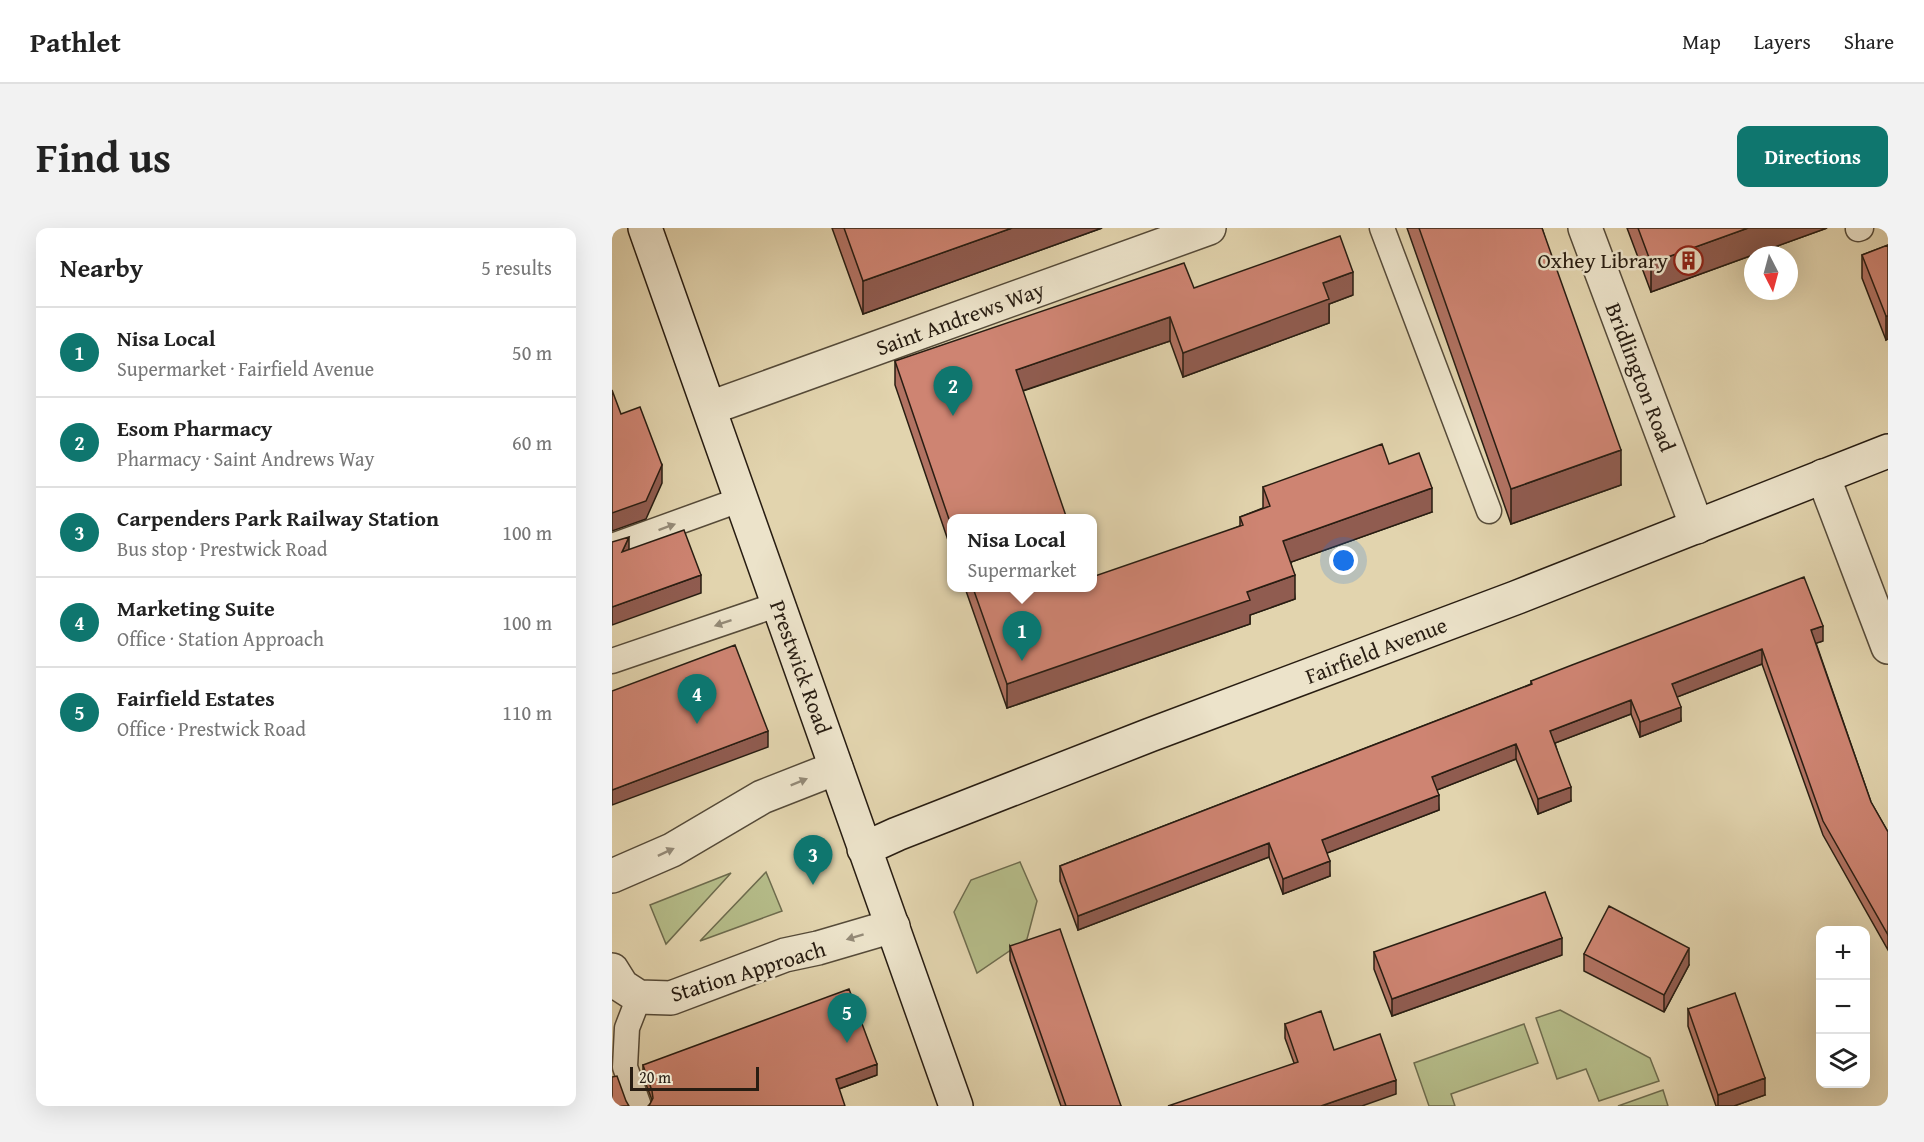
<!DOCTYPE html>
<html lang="en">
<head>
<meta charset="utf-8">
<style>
	:root { --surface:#fff; --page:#f2f2f2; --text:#222; --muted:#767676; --line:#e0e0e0; --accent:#0f766e }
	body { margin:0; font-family:"Gentium Book Plus",serif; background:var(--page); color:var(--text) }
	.controls { position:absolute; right:18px; bottom:18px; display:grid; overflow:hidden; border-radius:12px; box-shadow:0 6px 24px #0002 }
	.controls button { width:54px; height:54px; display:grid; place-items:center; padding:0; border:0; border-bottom:2px solid var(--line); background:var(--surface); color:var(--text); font:30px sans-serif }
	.compass { position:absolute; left:1132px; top:18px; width:54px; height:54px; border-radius:50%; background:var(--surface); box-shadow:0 6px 24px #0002; rotate:174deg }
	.scale { position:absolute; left:18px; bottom:15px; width:129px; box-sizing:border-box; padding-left:6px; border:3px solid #281d12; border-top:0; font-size:16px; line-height:21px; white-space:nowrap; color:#281d12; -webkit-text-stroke:4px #ece3ca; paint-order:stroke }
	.you { position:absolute; left:732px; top:333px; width:21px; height:21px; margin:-15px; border:4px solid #fff; border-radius:50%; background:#1a73e8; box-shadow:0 0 0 9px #1a73e833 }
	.badge { display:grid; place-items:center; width:39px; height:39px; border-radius:50%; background:var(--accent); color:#fff; font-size:20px; font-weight:700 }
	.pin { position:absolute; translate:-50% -50px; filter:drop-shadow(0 2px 3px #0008) }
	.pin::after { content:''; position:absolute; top:32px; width:21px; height:18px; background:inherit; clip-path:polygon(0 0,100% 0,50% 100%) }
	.popup { position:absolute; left:335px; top:286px; width:150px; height:78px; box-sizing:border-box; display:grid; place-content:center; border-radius:12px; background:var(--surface); filter:drop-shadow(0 2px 4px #0005); font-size:20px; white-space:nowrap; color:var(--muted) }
	.popup b { font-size:22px; color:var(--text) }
	.popup::after { content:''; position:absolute; left:50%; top:100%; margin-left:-12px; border:12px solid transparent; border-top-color:var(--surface) }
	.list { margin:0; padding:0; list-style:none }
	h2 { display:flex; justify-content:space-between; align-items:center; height:78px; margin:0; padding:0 24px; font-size:26px }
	h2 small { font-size:20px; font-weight:400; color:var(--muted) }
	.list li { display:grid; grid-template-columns:39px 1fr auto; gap:18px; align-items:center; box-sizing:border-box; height:90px; padding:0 24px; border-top:2px solid var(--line) }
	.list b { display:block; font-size:22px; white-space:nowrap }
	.list p { margin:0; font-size:20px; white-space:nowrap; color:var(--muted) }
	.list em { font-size:20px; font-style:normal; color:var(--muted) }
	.icon { flex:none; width:33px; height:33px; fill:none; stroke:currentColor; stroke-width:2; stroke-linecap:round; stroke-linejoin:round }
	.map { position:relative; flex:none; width:1276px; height:878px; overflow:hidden; border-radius:12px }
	header { display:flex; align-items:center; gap:36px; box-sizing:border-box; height:84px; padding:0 30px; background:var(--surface); border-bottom:2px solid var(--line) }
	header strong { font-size:28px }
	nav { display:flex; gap:33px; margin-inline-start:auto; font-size:21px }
	.intro { display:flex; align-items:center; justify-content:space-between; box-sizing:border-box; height:144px; padding:0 36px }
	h1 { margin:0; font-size:42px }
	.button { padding:15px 27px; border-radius:12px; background:var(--accent); color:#fff; font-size:21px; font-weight:700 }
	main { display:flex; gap:36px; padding:0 36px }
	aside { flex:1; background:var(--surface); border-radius:12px; box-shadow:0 6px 24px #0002 }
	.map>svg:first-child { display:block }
	.green { fill:#b5bc89; stroke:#6e6c4e; stroke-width:1.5 }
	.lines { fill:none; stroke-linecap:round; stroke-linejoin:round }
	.lane-casing { stroke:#564b39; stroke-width:27 }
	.street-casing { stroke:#564b39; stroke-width:36 }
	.secondary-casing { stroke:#281d12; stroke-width:36 }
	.lane { stroke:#ece3ca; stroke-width:24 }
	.street { stroke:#ece3ca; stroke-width:33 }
	.secondary { stroke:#ece3ca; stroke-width:33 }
	.wall { fill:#b17262; stroke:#281d12; stroke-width:1.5 }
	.shaded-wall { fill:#905c50; stroke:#281d12; stroke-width:1.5 }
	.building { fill:#ce8472; stroke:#281d12; stroke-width:1.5 }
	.oneway { fill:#948a77 }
	.labels { text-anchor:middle; stroke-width:5; stroke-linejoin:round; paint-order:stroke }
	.poi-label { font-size:22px; fill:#281d12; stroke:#ece3ca; text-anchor:end }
	.street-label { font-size:22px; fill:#281d12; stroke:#ece3ca }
</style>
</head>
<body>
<header>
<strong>Pathlet</strong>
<nav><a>Map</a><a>Layers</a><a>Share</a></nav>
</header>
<div class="intro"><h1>Find us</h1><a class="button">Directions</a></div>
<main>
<aside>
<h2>Nearby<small>5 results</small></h2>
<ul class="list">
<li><span class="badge">1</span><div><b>Nisa Local</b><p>Supermarket · Fairfield Avenue</p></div><em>50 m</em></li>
<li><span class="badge">2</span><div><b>Esom Pharmacy</b><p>Pharmacy · Saint Andrews Way</p></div><em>60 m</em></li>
<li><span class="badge">3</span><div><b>Carpenders Park Railway Station</b><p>Bus stop · Prestwick Road</p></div><em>100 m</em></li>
<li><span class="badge">4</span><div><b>Marketing Suite</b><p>Office · Station Approach</p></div><em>100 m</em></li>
<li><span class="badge">5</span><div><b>Fairfield Estates</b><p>Office · Prestwick Road</p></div><em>110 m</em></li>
</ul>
</aside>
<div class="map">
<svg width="1276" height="878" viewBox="0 0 1276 878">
	<rect width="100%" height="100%" fill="#e2d4ae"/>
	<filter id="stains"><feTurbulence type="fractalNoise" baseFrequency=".00333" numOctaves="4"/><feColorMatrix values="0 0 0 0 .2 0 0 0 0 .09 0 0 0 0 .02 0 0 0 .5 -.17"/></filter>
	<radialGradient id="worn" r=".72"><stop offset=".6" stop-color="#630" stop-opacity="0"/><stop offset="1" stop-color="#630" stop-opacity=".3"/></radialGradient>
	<!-- green -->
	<path class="green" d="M408,634L425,673L415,711L365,745L342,684L359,652Z
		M154,644L170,683L88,713Z
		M119,645L54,716L38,677Z
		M948,782L1038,830L1047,853L987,873L974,841L945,851L924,790Z
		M912,796L926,835L839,866L843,878H817L802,835Z
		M1051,862L1056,878H1006Z"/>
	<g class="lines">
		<defs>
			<path id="lane" d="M770,0L877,283
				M1246,1L1249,0
				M0,318L130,271
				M0,433L167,376
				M27,769L15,800L13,839L27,878"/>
			<path id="street" d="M973,0L1085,299
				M98,180L597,0
				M1211,248L1276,419
				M0,648L60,622L150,569L224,540
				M0,742L10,758L27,769L59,770L173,727L206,720L281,698"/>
			<path id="secondary" d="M33,0L344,878
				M252,621L285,606L538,507L903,370L1276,223"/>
		</defs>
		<!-- lane casing -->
		<use href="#lane" class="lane-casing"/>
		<!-- street casing -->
		<use href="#street" class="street-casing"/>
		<!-- secondary casing -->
		<use href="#secondary" class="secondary-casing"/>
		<!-- lane -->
		<use href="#lane" class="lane"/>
		<!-- street -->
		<use href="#street" class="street"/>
		<!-- secondary -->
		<use href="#secondary" class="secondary"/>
	</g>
	<!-- wall -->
	<path class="wall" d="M220,0H490L251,86Z
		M795,0H930L1009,257L899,296Z
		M1015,0H1215L1039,64Z
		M1276,17V111L1274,112L1250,50V27Z
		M582,60L741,67L717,76V95L571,149L558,113L411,163L339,291V321L283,157V133Z
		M777,236L820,284L679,334L683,371L638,387V396L395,480L353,360H480L628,298V289L651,280V259Z
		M1211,413L1204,415L1259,574L1276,604V722L1211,607L1150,436L1065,469L1069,493L1028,509L1019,486L943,515L959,573L926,586L904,531L825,562L827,582L715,625L718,648L671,666L657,629L466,702L448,653V638L919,456V453Z
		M398,718L509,878H449L398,732Z
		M762,724L950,727L780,788L762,741Z
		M972,726L1077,737L1052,784L972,743Z
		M1076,781L1153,867L1122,878H1104L1076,798Z
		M673,796L722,822L784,866L682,835L673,810Z
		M31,837L265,847L227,861L38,876L40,872L31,848Z"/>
	<!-- shaded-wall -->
	<path class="shaded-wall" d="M400,0H490L251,86V53Z
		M1136,0H1215L1039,64V35Z
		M741,44V67L717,76V95L571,149V125L711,55Z
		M1274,88H1276V111L1274,112Z
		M558,89V113L404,165V142Z
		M1009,222V257L899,296V261Z
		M50,237V255L34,291L0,303V285Z
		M820,260V284L671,337V313Z
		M17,309V327L10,324Z
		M89,347V365L0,397V379Z
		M683,347V371L638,387V396L395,480V456L635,364Z
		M1211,398V413L1199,417V402Z
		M1150,421V436L1060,471V456Z
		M1019,472V486L938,517V503Z
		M1069,479V493L1028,509V494Z
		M156,503V519L0,577V562Z
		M904,516V531L820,564V549Z
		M959,559V573L926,586V571Z
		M827,567V582L710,627V612Z
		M657,615V629L466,702V688Z
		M718,633V648L671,666V651Z
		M950,710V727L780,788V771Z
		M1077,720V737L1052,784V767Z
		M265,836V847L224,862V851Z
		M1153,850V867L1122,878H1106V867Z
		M784,852V866L750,878H709Z"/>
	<!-- building -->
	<path class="building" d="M232,0H400L251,53Z
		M807,0H930L1009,222L899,261Z
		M1026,0H1136L1039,35Z
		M728,8L741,44L711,55L717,71L571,125L558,89L404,142L455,291H339V297L283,133L572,35L582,60Z
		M1276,17V88H1274L1250,27Z
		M0,162L9,186L28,179L50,237L34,273L0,285Z
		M770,216L777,236L807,225L820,260L671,313L683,347L635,364L638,372L395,456L361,360H480V349L631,297L628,289L658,278L651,259Z
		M72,302L89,347L0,379V314L17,309L10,324Z
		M1192,349L1211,398L1199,402L1259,574L1276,604V707L1211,593L1150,421L1060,456L1069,479L1028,494L1019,472L938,503L959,559L926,571L904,516L820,549L827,567L710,612L718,633L671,651L657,615L466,688L448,638L920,456L919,453L960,437Z
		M123,417L156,503L0,562V463Z
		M933,664L950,710L780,771L762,724Z
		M997,678L1077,720L1052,767L972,726Z
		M448,701L509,878H454L398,718Z
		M237,761L265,836L224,851L233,878H36L38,876L41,870L40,863L31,837Z
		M1123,765L1153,850L1106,867L1076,781Z
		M709,783L722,822L768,806L784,852L709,878H556L686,834L673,796Z
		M5,848L14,873L17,878H0V849Z"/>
	<!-- one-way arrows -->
	<defs><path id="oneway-solid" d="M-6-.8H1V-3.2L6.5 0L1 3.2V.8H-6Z" transform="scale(1.5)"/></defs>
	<g class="oneway">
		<use href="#oneway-solid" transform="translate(55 299) rotate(-20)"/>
		<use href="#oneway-solid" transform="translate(111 395) rotate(161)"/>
		<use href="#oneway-solid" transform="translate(187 554) rotate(-22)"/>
		<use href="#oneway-solid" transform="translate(54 624) rotate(-25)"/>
		<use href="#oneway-solid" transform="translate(243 709) rotate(163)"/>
	</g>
	<!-- icons -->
	<defs>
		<symbol id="building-ring" viewBox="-11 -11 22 22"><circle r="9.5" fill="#ece3ca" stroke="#8f2418" stroke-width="1.5"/><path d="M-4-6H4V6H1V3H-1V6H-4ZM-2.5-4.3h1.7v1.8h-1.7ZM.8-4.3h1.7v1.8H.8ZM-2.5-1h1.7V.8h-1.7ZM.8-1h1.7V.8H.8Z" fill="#8f2418"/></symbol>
	</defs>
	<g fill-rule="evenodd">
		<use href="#building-ring" x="1060" y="16" width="33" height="33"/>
	</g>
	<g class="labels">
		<!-- poi labels -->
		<g class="poi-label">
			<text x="1056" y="40">Oxhey Library</text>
		</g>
		<!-- street labels -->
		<g class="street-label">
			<text transform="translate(348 90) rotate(-20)" y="8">Saint Andrews Way</text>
			<text transform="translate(1029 149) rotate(69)" y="8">Bridlington Road</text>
			<text transform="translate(764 422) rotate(-21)" y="8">Fairfield Avenue</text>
			<text transform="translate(189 439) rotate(70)" y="8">Prestwick Road</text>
			<text transform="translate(136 743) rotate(-17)" y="8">Station Approach</text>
		</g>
	</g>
	<rect width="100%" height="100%" filter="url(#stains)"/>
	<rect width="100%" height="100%" fill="url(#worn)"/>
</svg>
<div class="controls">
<button>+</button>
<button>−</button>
<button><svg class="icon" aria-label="layers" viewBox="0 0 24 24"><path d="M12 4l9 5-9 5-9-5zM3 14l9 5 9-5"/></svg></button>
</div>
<svg class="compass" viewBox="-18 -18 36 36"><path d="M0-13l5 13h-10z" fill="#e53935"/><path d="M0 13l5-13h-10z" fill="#767676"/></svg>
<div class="scale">20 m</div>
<div class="you"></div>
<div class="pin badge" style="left:410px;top:433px">1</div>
<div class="popup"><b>Nisa Local</b>Supermarket</div>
<div class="pin badge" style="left:341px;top:188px">2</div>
<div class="pin badge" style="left:201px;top:657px">3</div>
<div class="pin badge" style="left:85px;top:496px">4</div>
<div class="pin badge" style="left:235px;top:815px">5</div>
</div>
</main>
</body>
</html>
